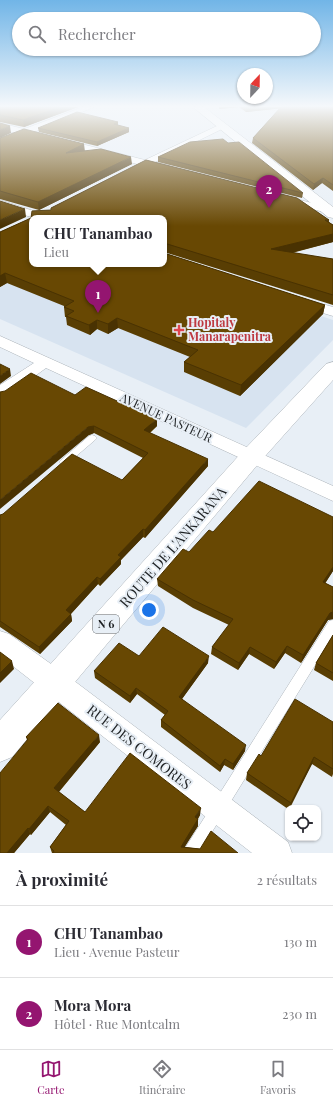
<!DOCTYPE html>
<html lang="fr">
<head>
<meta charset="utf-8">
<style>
	:root { --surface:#fff; --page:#f2f2f3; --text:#2b2b33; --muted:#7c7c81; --line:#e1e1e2; --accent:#941570 }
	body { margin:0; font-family:"Playfair Display",serif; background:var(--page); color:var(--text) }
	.controls { position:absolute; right:12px; bottom:12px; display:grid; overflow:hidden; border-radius:8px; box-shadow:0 1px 3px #0004 }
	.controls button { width:36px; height:36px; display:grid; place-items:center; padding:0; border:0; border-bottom:1px solid var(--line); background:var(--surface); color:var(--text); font:20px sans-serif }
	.compass { position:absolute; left:237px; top:68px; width:36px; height:36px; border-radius:50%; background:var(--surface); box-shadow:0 1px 3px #0004; rotate:22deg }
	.you { position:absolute; left:149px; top:610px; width:14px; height:14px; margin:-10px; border:3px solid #fff; border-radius:50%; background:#1a73e8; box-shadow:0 0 0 6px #1a73e833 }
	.badge { display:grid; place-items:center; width:26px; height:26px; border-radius:50%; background:var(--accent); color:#fff; font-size:13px; font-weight:700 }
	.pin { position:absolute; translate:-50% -33px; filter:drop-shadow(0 1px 2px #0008) }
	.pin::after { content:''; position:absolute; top:21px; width:14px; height:12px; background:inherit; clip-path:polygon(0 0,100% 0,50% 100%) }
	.popup { position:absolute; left:29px; top:215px; width:138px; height:52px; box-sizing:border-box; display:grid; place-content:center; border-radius:8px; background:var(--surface); filter:drop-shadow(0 1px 3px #0005); font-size:13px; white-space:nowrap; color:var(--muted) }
	.popup b { font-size:15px; color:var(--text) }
	.popup::after { content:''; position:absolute; left:50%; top:100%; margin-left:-8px; border:8px solid transparent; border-top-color:var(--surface) }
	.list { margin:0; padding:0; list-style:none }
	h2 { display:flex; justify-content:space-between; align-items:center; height:52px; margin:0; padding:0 16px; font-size:17px }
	h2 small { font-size:13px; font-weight:400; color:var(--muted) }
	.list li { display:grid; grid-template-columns:26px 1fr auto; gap:12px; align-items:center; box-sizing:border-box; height:72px; padding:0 16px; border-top:1px solid var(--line) }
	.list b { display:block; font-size:15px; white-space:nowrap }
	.list p { margin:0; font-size:13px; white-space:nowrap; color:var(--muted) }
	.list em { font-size:13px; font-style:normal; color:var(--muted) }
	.icon { flex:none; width:22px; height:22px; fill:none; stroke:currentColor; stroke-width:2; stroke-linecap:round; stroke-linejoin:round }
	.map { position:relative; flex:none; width:333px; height:853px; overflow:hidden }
	.search { position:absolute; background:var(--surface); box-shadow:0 1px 3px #0004; left:12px; right:12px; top:12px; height:44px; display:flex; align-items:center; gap:10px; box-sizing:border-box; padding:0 14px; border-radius:22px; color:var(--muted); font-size:15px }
	.sheet { height:196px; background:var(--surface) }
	nav { display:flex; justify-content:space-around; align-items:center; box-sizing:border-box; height:56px; border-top:1px solid var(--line); background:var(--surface); font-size:11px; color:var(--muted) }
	nav a { display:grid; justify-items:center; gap:2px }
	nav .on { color:var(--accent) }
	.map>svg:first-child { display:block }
	.built { fill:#d7e3f0 }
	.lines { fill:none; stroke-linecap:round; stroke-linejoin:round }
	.service-casing { stroke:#adb4ba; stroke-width:1 }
	.minor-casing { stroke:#adb4ba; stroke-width:1 }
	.secondary-casing { stroke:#adb4ba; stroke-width:1 }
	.primary-casing { stroke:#adb4ba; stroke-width:1 }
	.service { fill:#fff; fill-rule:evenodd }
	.minor { fill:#fff; fill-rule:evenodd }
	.secondary { fill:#fff; fill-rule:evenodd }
	.primary { fill:#fff; fill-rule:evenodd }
	.wall { fill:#593e03 }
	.shaded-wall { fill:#493202 }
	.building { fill:#684803; stroke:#493202 }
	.health-dot { fill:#e0444e; stroke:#e8eff6; stroke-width:1.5 }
	.labels { text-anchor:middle; stroke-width:4; stroke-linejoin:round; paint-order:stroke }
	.shield { fill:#e8eff6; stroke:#595d61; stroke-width:1 }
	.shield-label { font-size:11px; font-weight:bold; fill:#1c1f21 }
	.health-label { font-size:12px; font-weight:bold; fill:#be3a42; stroke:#e8eff6; text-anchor:start }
	.street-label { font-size:12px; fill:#1c1f21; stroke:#e8eff6 }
	.near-street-label { font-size:14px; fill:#1c1f21; stroke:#e8eff6 }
</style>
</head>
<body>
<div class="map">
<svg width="333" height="853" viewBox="0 0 333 853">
	<rect width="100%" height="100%" fill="#e8eff6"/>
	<!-- built -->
	<path class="built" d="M0,246L32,264H164L333,320V340L246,428L0,319Z"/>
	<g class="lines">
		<defs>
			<path id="service" d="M92,435L95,436L97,438L95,440L67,464H61L59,462L61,460L89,436Z
				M333,620V636L199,853H182L329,621Z"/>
			<path id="minor" d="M83,107H94L34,132L145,160L219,125H225L226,127L155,162L170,166L171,168L166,171L147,166L141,168L137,167V164L26,135L0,145V139L16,133L0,129V123L24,129Z
				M284,196L332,208L333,211L328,213L280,201L278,199L280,197Z
				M0,200L49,216L51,218H34L0,207Z
				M301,298L333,307V316L296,305L294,302L296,299Z
				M0,336L333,486V501L46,368L6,397L0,398V385L34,363L0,347Z
				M0,631L9,634L65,674L288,842L292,853H252L0,656Z"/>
			<path id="secondary" d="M193,107H204L333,207V218L328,217Z"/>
			<path id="primary" d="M333,362V380L259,463L12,757L0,762V720L243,451L326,364Z"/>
		</defs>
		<!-- service casing -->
		<use href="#service" class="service-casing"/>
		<!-- minor casing -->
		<use href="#minor" class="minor-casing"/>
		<!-- secondary casing -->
		<use href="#secondary" class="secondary-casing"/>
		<!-- primary casing -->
		<use href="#primary" class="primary-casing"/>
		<!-- service -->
		<use href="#service" class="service"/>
		<!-- minor -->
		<use href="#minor" class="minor"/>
		<!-- secondary -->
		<use href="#secondary" class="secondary"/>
		<!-- primary -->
		<use href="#primary" class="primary"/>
	</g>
	<!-- wall -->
	<path class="wall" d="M0,107H78L24,127L0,122Z
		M219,107H333V191L322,183L313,190L252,143L253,138L280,108L246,112L239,107L219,109Z
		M118,122V125L129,132L97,146L39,132L38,128Z
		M0,138L84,144V151L132,164L39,210L0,199Z
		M228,143L303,193L302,198L158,162V157Z
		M146,160L297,198L329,220V222L333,225V242L292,253L333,259V305L164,252V218H32V264H164V253L325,305L323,314L240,396L184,372V362L190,357L118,328L108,334L97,329L90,335L67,325L66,317H65L64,307V306L7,283L0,287V232L31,218L32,211L51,210V208Z
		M75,395L157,426L150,433L208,466L145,538L143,537L121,560V564L100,586L98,584L71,614L72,621L40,654L0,627V515L122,480L143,458L94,433L89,435Z
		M333,517V571L325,583L333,587V619L328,620L301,663L285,653L274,669L249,654L238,670L211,654L212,647L229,625L193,608L158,586L157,579L213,532Z
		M333,635V681L314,670L316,663Z
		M139,656L208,663L182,699L245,751L233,770L224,765L220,772L161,727V720L165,715L137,694L130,703L95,678L94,671Z
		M333,722V774L332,777L312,764L290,808H288V809L246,780L247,773L261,756Z
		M26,737L100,742L59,792L85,812L200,815L198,819V826L184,847L238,853H52L50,847L66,825L50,812L31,835L30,834L14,853H0L27,740Z"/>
	<!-- shaded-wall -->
	<path class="shaded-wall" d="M60,107H78L24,127L23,120Z
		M219,107H239L219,109Z
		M256,107H284V108L246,112V108Z
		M10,126L11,133L0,138V130Z
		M129,128V132L97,146V142Z
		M84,144L85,152L66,153Z
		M131,157L132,164L39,210L38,202Z
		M323,178L322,183L313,190L314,184Z
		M25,209L26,217L0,229V220Z
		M333,234V242L270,258L271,249Z
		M5,273L7,283L0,287V276Z
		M325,305L323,314L240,396L241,385Z
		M117,318L118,328L108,334V324Z
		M97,320V329L90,335L89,325Z
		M10,369L11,376L0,384V376Z
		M157,419V426L144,437V430Z
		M94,426V433L89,435L0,509V500L88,427Z
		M208,459V466L145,538V530Z
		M143,529V537L121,560V564L100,586V579L118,555Z
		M333,567V571L321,590L323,582Z
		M97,577L98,584L67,618L66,610Z
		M333,612V619L328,620L301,663L303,655L330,613Z
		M71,614L72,621L40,654L39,647Z
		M287,646L285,653L274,669L276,662Z
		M250,647L249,654L238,670L239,663Z
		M209,656L208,663L179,703V697Z
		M12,661L14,669L0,683V673Z
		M136,688L137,694L130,703V696Z
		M99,735L100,742L56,795L54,788Z
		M246,745L245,751L233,770V764Z
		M314,757L312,764L289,808L291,803Z
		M225,759L224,765L220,772V766Z
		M48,806L50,812L31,835L29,829Z
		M201,808L200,815L195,823V817Z
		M198,819V826L181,853V847Z
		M28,828L30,834L14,853H7Z"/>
	<!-- building -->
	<path class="building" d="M0,107H60L23,120L0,115Z
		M244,107H256L246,108Z
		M281,107H333V185L323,178L314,184L253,138Z
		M77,112L118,122L114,124L129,128L97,142L38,128Z
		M0,123L10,126L0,130Z
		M24,129L84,144L66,153L101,149L131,157L38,202L0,191V138Z
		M223,139L228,143L239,142L303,193L158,157L190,142Z
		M146,160L297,198L329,220H325L333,225V234L271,249L333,259V295L164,243V218H32V264H164V253L325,305L241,385L184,362L198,350L117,318L108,324L97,320L89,325L66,316L74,311L64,307L74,301L5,273L0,276V232L31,218L32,211L51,210V208Z
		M0,201L25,209L0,220Z
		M0,364L10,369L0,376Z
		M31,373L75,395L86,387L157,419L144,430L208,459L145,530L143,529L118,555L121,557L100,579L97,577L66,610L71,614L39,647L0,621V515L3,514L72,454L122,480L148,453L94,426L88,427L0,500V392L5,391Z
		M259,481L333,517V567L323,582L333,587V612L330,613L303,655L287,646L276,662L250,647L239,663L212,647L233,619L193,600L157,579L183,549L189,552L209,530L213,532Z
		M163,627L209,656L179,697L246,745L233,764L225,759L220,766L161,720L168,711L136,688L130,696L94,671L119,643L139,656Z
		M333,635V673L316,663Z
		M0,652L12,661L0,673Z
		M295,699L333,722V769L314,757L291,803L247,773L259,754L261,756Z
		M58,703L99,735L54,788L85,812L130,753L201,808L195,817L198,819L181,847L200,849L211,831L238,853H53L54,851L50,847L69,821L48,806L29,829L28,828L7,853H0V773L28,739L26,737Z"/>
	<!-- sky -->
	<linearGradient id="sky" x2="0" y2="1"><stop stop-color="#71b5e7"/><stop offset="0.47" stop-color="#f5f8fb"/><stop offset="1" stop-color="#f5f8fb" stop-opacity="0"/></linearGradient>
	<rect width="333" height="226" fill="url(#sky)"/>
	<!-- markers -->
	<path class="health-dot" d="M177 324h4v4h4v4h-4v4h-4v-4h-4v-4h4z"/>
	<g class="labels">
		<!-- shield labels -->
		<rect class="shield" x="93" y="615" width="26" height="18" rx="3"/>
		<g class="shield-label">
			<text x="106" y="628">N 6</text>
		</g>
		<!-- health labels -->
		<g class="health-label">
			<text x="188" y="327">Hopitaly<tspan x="188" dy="14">Manarapenitra</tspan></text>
		</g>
		<!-- street labels -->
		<g class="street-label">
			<text transform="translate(166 418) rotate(25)" y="4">AVENUE PASTEUR</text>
		</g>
		<!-- near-street labels -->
		<g class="near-street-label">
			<text transform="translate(173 547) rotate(-49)" y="5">ROUTE DE L'ANKARANA</text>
			<text transform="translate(139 747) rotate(38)" y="5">RUE DES COMORES</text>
		</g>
	</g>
</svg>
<div class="controls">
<button><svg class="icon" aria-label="locate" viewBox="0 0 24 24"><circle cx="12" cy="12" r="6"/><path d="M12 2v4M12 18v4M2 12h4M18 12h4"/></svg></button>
</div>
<svg class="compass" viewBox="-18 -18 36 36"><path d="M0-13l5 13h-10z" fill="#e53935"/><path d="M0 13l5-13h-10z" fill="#7c7c81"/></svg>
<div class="you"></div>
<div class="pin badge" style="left:98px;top:313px">1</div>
<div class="popup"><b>CHU Tanambao</b>Lieu</div>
<div class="pin badge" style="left:269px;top:208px">2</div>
<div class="search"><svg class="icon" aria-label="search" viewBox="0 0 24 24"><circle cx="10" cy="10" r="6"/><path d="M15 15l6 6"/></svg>Rechercher</div>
</div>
<section class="sheet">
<h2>À proximité<small>2 résultats</small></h2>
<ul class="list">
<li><span class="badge">1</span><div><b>CHU Tanambao</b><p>Lieu · Avenue Pasteur</p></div><em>130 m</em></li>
<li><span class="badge">2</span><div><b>Mora Mora</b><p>Hôtel · Rue Montcalm</p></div><em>230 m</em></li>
</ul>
</section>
<nav>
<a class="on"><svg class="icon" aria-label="map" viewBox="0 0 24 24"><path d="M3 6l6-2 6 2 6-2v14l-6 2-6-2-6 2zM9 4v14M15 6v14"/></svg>Carte</a>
<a><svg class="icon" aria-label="directions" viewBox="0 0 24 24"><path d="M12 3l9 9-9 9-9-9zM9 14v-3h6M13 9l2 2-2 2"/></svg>Itinéraire</a>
<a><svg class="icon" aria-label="saved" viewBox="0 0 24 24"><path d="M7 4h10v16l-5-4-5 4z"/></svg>Favoris</a>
</nav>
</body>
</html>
